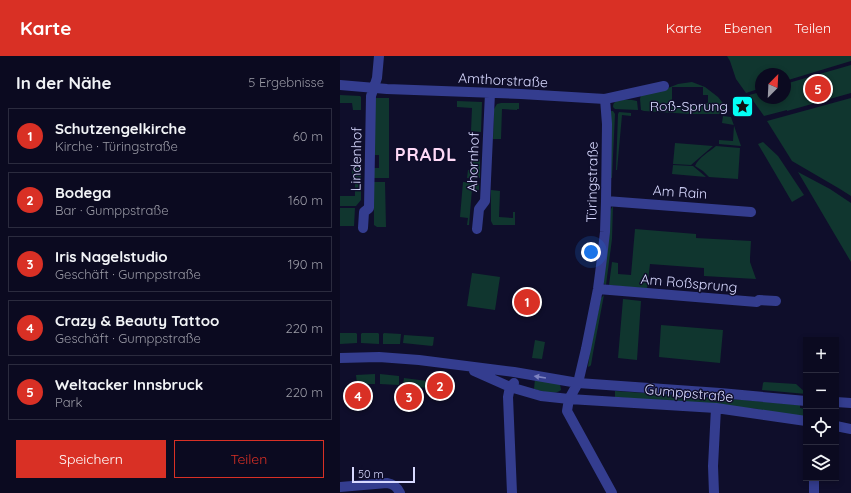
<!DOCTYPE html>
<html lang="de">
<head>
<meta charset="utf-8">
<style>
	:root { --surface:#0b0a20; --page:#141329; --text:#f1f3f6; --muted:#9a9aa5; --line:#2b2b3e; --accent:#d93025 }
	body { margin:0; font-family:Quicksand,sans-serif; background:var(--page); color:var(--text) }
	.controls { position:absolute; right:12px; bottom:12px; display:grid; overflow:hidden; border-radius:0px; box-shadow:0 2px 6px #0003 }
	.controls button { width:36px; height:36px; display:grid; place-items:center; padding:0; border:0; border-bottom:1px solid var(--line); background:var(--surface); color:var(--text); font:20px sans-serif }
	.compass { position:absolute; left:415px; top:12px; width:36px; height:36px; border-radius:50%; background:var(--surface); box-shadow:0 2px 6px #0003; rotate:24deg }
	.scale { position:absolute; left:12px; bottom:10px; width:63px; box-sizing:border-box; padding-left:4px; border:2px solid #d8d9ff; border-top:0; font-size:11px; line-height:14px; white-space:nowrap; color:#d8d9ff; -webkit-text-stroke:3px #0f0e2b; paint-order:stroke }
	.you { position:absolute; left:251px; top:196px; width:14px; height:14px; margin:-10px; border:3px solid #fff; border-radius:50%; background:#1a73e8; box-shadow:0 0 0 6px #1a73e833 }
	.badge { display:grid; place-items:center; width:26px; height:26px; border-radius:50%; background:var(--accent); color:#fff; font-size:13px; font-weight:700 }
	.pin { position:absolute; translate:-50% -50%; border:2px solid #fff; box-shadow:0 1px 4px #0006 }
	.list { margin:0; padding:0; list-style:none }
	h2 { display:flex; justify-content:space-between; align-items:center; height:52px; margin:0; padding:0 16px; font-size:17px }
	h2 small { font-size:13px; font-weight:400; color:var(--muted) }
	.list li { display:grid; grid-template-columns:26px 1fr auto; gap:12px; align-items:center; box-sizing:border-box; height:56px; margin:0 8px 8px; padding:0 8px; border:1px solid var(--line); border-radius:0px }
	.list b { display:block; font-size:15px; white-space:nowrap }
	.list p { margin:0; font-size:13px; white-space:nowrap; color:var(--muted) }
	.list em { font-size:13px; font-style:normal; color:var(--muted) }
	.actions { display:flex; gap:8px; padding:12px 16px }
	.actions a { flex:1; padding:9px 0; border:1px solid var(--accent); border-radius:0px; text-align:center; font-size:14px; color:var(--accent) }
	.actions .main { background:var(--accent); color:#fff }
	.icon { flex:none; width:22px; height:22px; fill:none; stroke:currentColor; stroke-width:2; stroke-linecap:round; stroke-linejoin:round }
	.map { position:relative; flex:none; width:511px; height:437px; overflow:hidden }
	header { display:flex; align-items:center; gap:24px; box-sizing:border-box; height:56px; padding:0 20px; background:var(--accent); color:#fff }
	header strong { font-size:19px }
	nav { display:flex; gap:22px; margin-inline-start:auto; font-size:14px }
	main { display:flex }
	aside { flex:1; background:var(--surface) }
	.map>svg:first-child { display:block }
	.green { fill:#10362f }
	.lines { fill:none; stroke-linecap:round; stroke-linejoin:round }
	.minor { stroke:#343d8f; stroke-width:10 }
	.oneway { fill:#7e83c1 }
	.labels { text-anchor:middle; stroke-width:3; stroke-linejoin:round; paint-order:stroke }
	.street-label { font-size:14px; fill:#d8d9ff; stroke:#0f0e2b }
	.poi-label { font-size:14px; fill:#d8d9ff; stroke:#0f0e2b; text-anchor:end }
	.district-label { font-size:18px; font-weight:bold; letter-spacing:1px; fill:#ffdaf7; stroke:#0f0e2b }
</style>
</head>
<body>
<header>
<strong>Karte</strong>
<nav><a>Karte</a><a>Ebenen</a><a>Teilen</a></nav>
</header>
<main>
<aside>
<h2>In der Nähe<small>5 Ergebnisse</small></h2>
<ul class="list">
<li><span class="badge">1</span><div><b>Schutzengelkirche</b><p>Kirche · Türingstraße</p></div><em>60 m</em></li>
<li><span class="badge">2</span><div><b>Bodega</b><p>Bar · Gumppstraße</p></div><em>160 m</em></li>
<li><span class="badge">3</span><div><b>Iris Nagelstudio</b><p>Geschäft · Gumppstraße</p></div><em>190 m</em></li>
<li><span class="badge">4</span><div><b>Crazy &amp; Beauty Tattoo</b><p>Geschäft · Gumppstraße</p></div><em>220 m</em></li>
<li><span class="badge">5</span><div><b>Weltacker Innsbruck</b><p>Park</p></div><em>220 m</em></li>
</ul>
<div class="actions"><a class="main">Speichern</a><a>Teilen</a></div>
</aside>
<div class="map">
<svg width="511" height="437" viewBox="0 0 511 437">
	<rect width="100%" height="100%" fill="#0f0e2b"/>
	<!-- green -->
	<path class="green" d="M387,0H511V5L445,25V18H421V32L406,37L396,23L390,5Z
		M511,9V37L447,55V54L424,60L409,39L421,36V42H445V28Z
		M352,26L365,31L378,41L386,51V58H352L353,49L363,50V48L368,47V39H363V31H332V49H350V58L304,55L301,54L300,43L301,39L328,32L338,28Z
		M0,39L20,40L21,41V54H13L12,47H0Z
		M36,42H49V122H34V112H39V99H34L35,43Z
		M511,42V140L500,133L452,105L427,65Z
		M292,44L297,45L298,54L275,53L273,51C273,42 285,44 292,44Z
		M117,45L142,46L141,76L131,75L132,52L117,51Z
		M161,47H179V53H177V54L162,53L161,83H153L154,53L157,48Z
		M271,55H273L275,58L272,122H270Z
		M279,56L291,57V60L282,59L277,114H276L278,58Z
		M383,60L391,61L401,90L379,88V84L393,85L394,69L382,67Z
		M423,86L438,100L464,139L452,146L418,88Z
		M335,87L373,90L351,109L333,108Z
		M376,90L400,92L398,123L369,121L363,115L355,110C359,101 369,96 376,90Z
		M131,103H140V122L137,121V123L127,122L128,114H130Z
		M333,109L353,110L366,121L332,118Z
		M12,112H21V144L16,150H0V140H15V127L12,126Z
		M458,116L490,133L511,147V206Z
		M34,126H45L46,171H37L34,169Z
		M123,126L139,127V134L132,133L129,169H127L128,162L120,161Z
		M151,134L160,135L159,161L173,162V156H175V169H153L151,165Z
		M273,150L272,183L266,229L263,227L270,156L271,153Z
		M0,152H15L14,170H0Z
		M295,173L356,178V182L411,185L410,202V206L416,223L364,220V212L310,208L307,233L269,229L272,206L278,207V218L291,219Z
		M132,217L160,221L155,254L127,250Z
		M264,239L253,297L251,309L250,310L248,311L250,295L261,242Z
		M283,243L301,245L297,304L278,302Z
		M321,269L383,274L380,307L319,301Z
		M0,277H16L17,278V287L0,288Z
		M22,277H38L39,278V288L21,287V278Z
		M44,277L61,278L60,288H43V278Z
		M64,279L94,281L93,289L92,290L63,287Z
		M195,284L205,286L202,303L192,302Z
		M35,318V328H17L16,319Z
		M40,318L59,320V329L40,328Z
		M64,322L87,325L86,332L63,329Z
		M195,323L220,328L221,334C214,340 202,335 194,333Z
		M424,326L456,328L466,337V338L422,334L423,327Z
		M275,335L405,344L460,349V352L466,353V361L421,355L418,353L275,341Z"/>
	<g class="lines">
		<!-- minor -->
		<path class="minor" d="M0,29L47,33L181,38L265,43L324,30
			M265,43L267,68L266,145L265,176L262,202L258,233L246,293L238,327L229,343L227,355L272,437
			M266,145L411,156
			M23,172L24,156L29,152L31,40L37,22L39,0
			M137,173L139,153L145,145L150,37
			M258,233L417,246L419,244L436,245
			M0,302L39,301L79,304L174,316L238,327L380,337L466,345
			M134,315L170,331L201,340L229,343L376,352L466,365
			M496,346L511,347
			M496,370L511,373
			M0,431L47,427C54,428 57,431 60,437
			M172,437L168,341L170,331L174,327
			M374,437L373,410L376,352
			M474,437V422"/>
	</g>
	<!-- one-way arrows -->
	<defs><path id="oneway-solid" d="M-6-.8H1V-3.2L6.5 0L1 3.2V.8H-6Z"/></defs>
	<use class="oneway" href="#oneway-solid" transform="translate(200 321) rotate(-171)"/>
	<!-- icons -->
	<defs>
		<symbol id="sight-square" viewBox="-11 -11 22 22"><rect x="-9" y="-9" width="18" height="18" rx="4" fill="#04fff6" stroke="#0f0e2b"/><path d="M0-6L1.8-2.2L6-1.7L2.9 1.2L3.7 5.4L0 3.3L-3.7 5.4L-2.9 1.2L-6-1.7L-1.8-2.2Z" fill="#111"/></symbol>
	</defs>
	<g fill-rule="evenodd">
		<use href="#sight-square" x="390" y="38" width="25" height="25"/>
	</g>
	<g class="labels">
		<!-- street labels -->
		<g class="street-label">
			<text transform="translate(163 24) rotate(3)" y="5">Amthorstraße</text>
			<text transform="translate(16 103) rotate(-89)" y="5">Lindenhof</text>
			<text transform="translate(133 106) rotate(-88)" y="5">Ahornhof</text>
			<text transform="translate(252 126) rotate(-89)" y="5">Türingstraße</text>
			<text transform="translate(340 136) rotate(4)" y="5">Am Rain</text>
			<text transform="translate(349 227) rotate(5)" y="5">Am Roßsprung</text>
			<text transform="translate(349 337) rotate(5)" y="5">Gumppstraße</text>
		</g>
		<!-- poi labels -->
		<g class="poi-label">
			<text x="388" y="55">Roß-Sprung</text>
		</g>
		<!-- district labels -->
		<g class="district-label">
			<text x="86" y="105">PRADL</text>
		</g>
	</g>
</svg>
<div class="controls">
<button>+</button>
<button>−</button>
<button><svg class="icon" aria-label="locate" viewBox="0 0 24 24"><circle cx="12" cy="12" r="6"/><path d="M12 2v4M12 18v4M2 12h4M18 12h4"/></svg></button>
<button><svg class="icon" aria-label="layers" viewBox="0 0 24 24"><path d="M12 4l9 5-9 5-9-5zM3 14l9 5 9-5"/></svg></button>
</div>
<svg class="compass" viewBox="-18 -18 36 36"><path d="M0-13l5 13h-10z" fill="#e53935"/><path d="M0 13l5-13h-10z" fill="#9a9aa5"/></svg>
<div class="scale">50 m</div>
<div class="you"></div>
<div class="pin badge" style="left:187px;top:246px">1</div>
<div class="pin badge" style="left:100px;top:330px">2</div>
<div class="pin badge" style="left:69px;top:341px">3</div>
<div class="pin badge" style="left:18px;top:340px">4</div>
<div class="pin badge" style="left:478px;top:33px">5</div>
</div>
</main>
</body>
</html>
